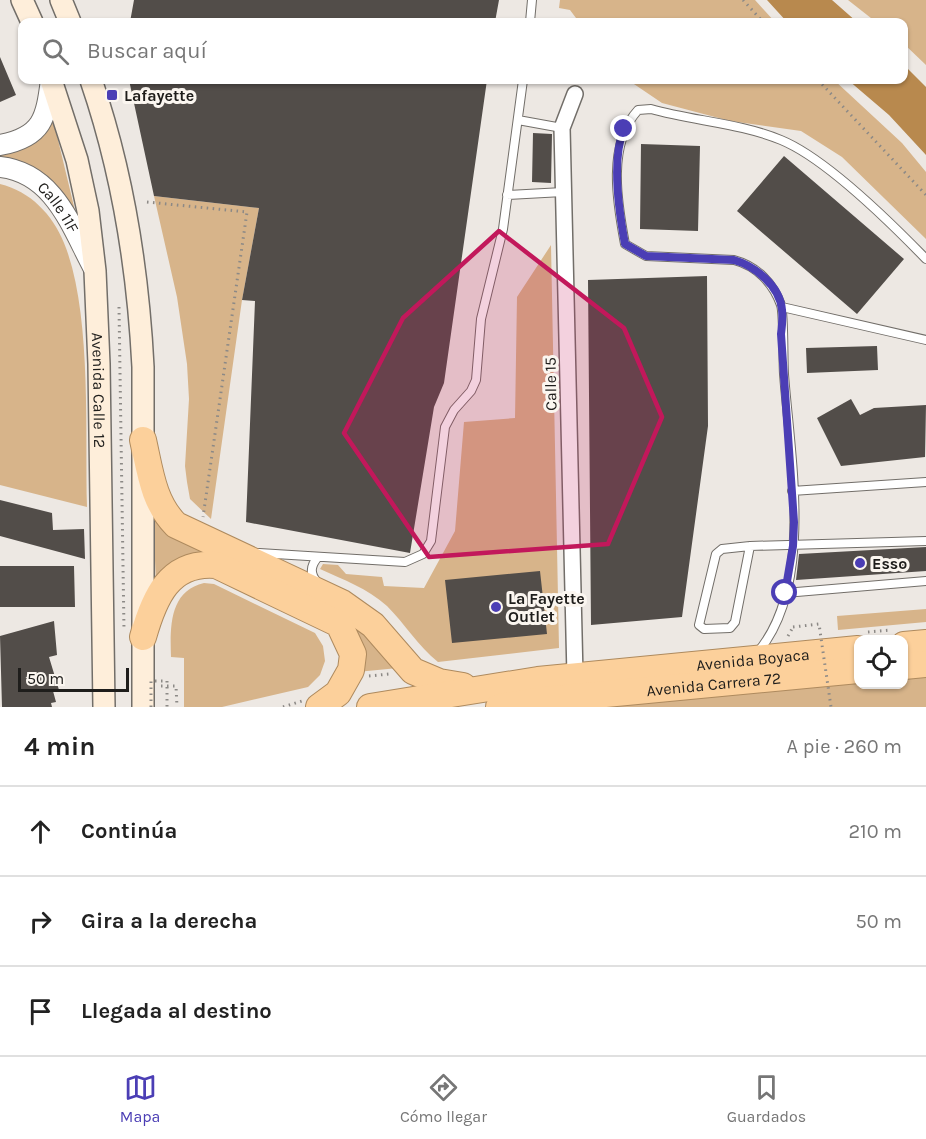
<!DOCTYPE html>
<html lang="es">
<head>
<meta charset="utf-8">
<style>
	:root { --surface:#fff; --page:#f2f2f2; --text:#222; --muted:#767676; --line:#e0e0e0; --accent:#4b3eb5 }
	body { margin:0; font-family:Karla,sans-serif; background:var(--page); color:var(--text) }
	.controls { position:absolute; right:18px; bottom:18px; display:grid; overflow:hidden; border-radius:12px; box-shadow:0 2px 4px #0004 }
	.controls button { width:54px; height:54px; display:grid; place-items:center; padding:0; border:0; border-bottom:2px solid var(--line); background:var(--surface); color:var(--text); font:30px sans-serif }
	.scale { position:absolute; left:18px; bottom:15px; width:111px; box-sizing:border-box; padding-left:6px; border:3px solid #1e1d1b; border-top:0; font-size:16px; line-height:21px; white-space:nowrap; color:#1e1d1b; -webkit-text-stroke:4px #fbf6f0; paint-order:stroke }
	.stop { position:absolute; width:18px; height:18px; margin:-14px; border:4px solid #4b3eb5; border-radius:50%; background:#fff }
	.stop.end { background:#4b3eb5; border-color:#fff; box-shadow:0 2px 6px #0008 }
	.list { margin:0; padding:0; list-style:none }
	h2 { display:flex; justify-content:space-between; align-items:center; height:78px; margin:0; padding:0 24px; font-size:26px }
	h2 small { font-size:20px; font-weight:400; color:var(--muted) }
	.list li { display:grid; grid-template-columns:39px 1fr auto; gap:18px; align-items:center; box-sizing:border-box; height:90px; padding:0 24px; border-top:2px solid var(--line) }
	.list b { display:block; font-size:22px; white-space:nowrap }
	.list em { font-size:20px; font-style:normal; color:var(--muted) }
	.icon { flex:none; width:33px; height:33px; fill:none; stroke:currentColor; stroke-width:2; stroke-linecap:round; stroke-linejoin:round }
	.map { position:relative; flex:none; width:926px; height:707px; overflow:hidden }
	.search { position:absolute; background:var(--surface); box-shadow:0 2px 4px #0004; left:18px; right:18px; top:18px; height:66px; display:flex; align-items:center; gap:15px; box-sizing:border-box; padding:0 21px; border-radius:12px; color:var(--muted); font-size:22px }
	.sheet { height:348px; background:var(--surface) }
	nav { display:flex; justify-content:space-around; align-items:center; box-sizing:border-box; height:84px; border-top:2px solid var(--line); background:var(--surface); font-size:16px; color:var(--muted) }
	nav a { display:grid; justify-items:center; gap:3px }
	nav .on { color:var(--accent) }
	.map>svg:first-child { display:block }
	.green { fill:#d7b48a }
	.water { fill:#b8894e }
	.building { fill:#524d49 }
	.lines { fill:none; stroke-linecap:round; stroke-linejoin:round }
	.service-casing { stroke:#726e69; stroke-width:10 }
	.minor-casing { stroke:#726e69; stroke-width:18 }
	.tertiary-casing { stroke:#726e69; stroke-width:22 }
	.secondary-casing { stroke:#726e69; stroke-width:24 }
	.trunk-casing { stroke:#ae8a5e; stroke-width:28 }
	.path { stroke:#8c8986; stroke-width:3; stroke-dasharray:1.5 4.5; stroke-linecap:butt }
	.service { stroke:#fff; stroke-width:8 }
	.minor { stroke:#fff; stroke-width:15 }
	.tertiary { stroke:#fff; stroke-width:20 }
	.secondary { stroke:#feeeda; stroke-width:21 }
	.trunk { stroke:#fcd09b; stroke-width:26 }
	.path-bridge { stroke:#8c8986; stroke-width:3; stroke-dasharray:1.5 4.5; stroke-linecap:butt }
	.route { stroke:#4b3eb5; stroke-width:8 }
	.marked { fill:#c2185b; fill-opacity:0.2; stroke:#c2185b; stroke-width:4.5; stroke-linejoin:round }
	.poi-dot { fill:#4b3eb5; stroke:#fbf6f0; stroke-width:2 }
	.labels { text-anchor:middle; stroke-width:6; stroke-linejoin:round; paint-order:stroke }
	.poi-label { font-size:16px; font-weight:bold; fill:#1e1d1b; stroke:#fbf6f0; text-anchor:start }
	.street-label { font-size:16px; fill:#1e1d1b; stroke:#fbf6f0 }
</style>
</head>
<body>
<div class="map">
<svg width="926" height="707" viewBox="0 0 926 707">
	<rect width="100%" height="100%" fill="#ede8e3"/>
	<!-- green -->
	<path class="green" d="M560,0H755L775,22H579L570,10L559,8Z
		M848,0H926V65L904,44V22H876Z
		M628,80H834L902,143L926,172V239L842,157L801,131L730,121L662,103Z
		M53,119L77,219L0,162V151Z
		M0,184C30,191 53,215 64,243C92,311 85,433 87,507L0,485Z
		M154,196L259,208L242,300L211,519L190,499L187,482L185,466L189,399L187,364L177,297Z
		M551,245L559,648L438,662C418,646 405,624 387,606C367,588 344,580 320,569L323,564L338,565L346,574L382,577L384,586L424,588L455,531L464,422L515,418L517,297Z
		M153,512L343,611L398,668L357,672L356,647L217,559L156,585Z
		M204,583L214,584L315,633L323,646L325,661L320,675L308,687L222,707H184V658L171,657C170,628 169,591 204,583Z
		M926,609V622L838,630L837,616Z
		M926,676V707H601L858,683L904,684V679Z"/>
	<!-- water -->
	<path class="water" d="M767,0H832L857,22H787Z
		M904,65L926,87V155L889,115L848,80H904Z"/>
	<!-- building -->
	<path class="building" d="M134,0H499L495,22H130Z
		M0,57L16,95L0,102Z
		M129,80H487L444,383L434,407L410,553L246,522L255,301L242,300L259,208L154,196Z
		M533,133L552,134L551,183L532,182Z
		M641,144L700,146L698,231L640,229Z
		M784,156L904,259L857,314L737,211Z
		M707,276L708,426L682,617L591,625L588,280Z
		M877,346L878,370L807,373L806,348Z
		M851,399L860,415L874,408L926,405L925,457L841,466L817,418Z
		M0,500L52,513L53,530L84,529L85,559L0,536Z
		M926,547V571L796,580L799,554Z
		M0,566H74L75,607H0Z
		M540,571L547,634L452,643L445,580Z
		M54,621L57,655L49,657L59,690L53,691L56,702L51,703L52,707H2L0,636Z"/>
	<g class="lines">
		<defs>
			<path id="service" d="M530,22L532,0
				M518,120L562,128
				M507,195L563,192
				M782,307L926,340
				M792,491L926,482
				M750,546L735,622L730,628L704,629L699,625L716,554L722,549L750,546L926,541
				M259,553L405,562L423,554L431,541L445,427L454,410L471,391L476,380L481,319L503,229L523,80
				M317,582C309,573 311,565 318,557
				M785,593L926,581
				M757,653C815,586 790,456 784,374C783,360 784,314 781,305C773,283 757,266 734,260L646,256L625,244C617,202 607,144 638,110L651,109C693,121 740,123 781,140C825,158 892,224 926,259"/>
			<path id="minor" d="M575,94L562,128L575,676"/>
			<g id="tertiary">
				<path d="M0,145C43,137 46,118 51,80"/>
				<path id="s1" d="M0,167C54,173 71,226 93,267"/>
			</g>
			<g id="secondary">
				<path d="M22,0L32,22"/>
				<path d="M61,0L70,22"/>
				<path id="s2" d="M51,80L77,160L88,211L95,271L99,364L104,707"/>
				<path d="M91,80C123,173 138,269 143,367V707"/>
			</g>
			<g id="trunk">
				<path d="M143,440C150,471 153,502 176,525L342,603L373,625L413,671L439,682L463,686"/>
				<path d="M143,637C154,598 169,561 216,565L339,624L353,654L351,670L338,693L319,707"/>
				<path d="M904,645L926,643"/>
				<path d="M904,666L926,664"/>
				<path id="s3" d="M370,707L538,680L858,649"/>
				<path id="s4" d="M499,707L543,700L858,670"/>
			</g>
		</defs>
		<!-- service casing -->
		<use href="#service" class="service-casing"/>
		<!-- minor casing -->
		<use href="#minor" class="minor-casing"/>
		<!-- tertiary casing -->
		<use href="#tertiary" class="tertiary-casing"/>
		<!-- secondary casing -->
		<use href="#secondary" class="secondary-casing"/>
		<!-- trunk casing -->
		<use href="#trunk" class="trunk-casing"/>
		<!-- path -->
		<path class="path" d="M743,0L763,22
			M818,80L926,195
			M147,202L247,212L203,517
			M119,307L124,630
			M868,632L891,630
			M788,636L793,627
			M369,676L389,674
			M161,686H176L177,707
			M283,707L302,701"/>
		<!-- service -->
		<use href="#service" class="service"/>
		<!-- minor -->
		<use href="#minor" class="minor"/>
		<!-- tertiary -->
		<use href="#tertiary" class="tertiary"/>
		<!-- secondary -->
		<use href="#secondary" class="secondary"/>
		<!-- trunk -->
		<use href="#trunk" class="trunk"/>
		<!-- path-bridge -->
		<path class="path-bridge" d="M793,627L819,624L831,707
			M151,707V681H167V707"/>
	</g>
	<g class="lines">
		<!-- route -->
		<path class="route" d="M624,129C611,159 619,212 625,244L646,256L734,260C755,266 780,286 782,310C783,318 782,326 781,334L794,522L793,546L785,593"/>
	</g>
	<!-- marked area -->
	<path class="marked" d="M499,231L624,328L662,417L608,544L429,557L344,433L403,318Z"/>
	<!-- markers -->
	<g class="poi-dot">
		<rect x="106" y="89" width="12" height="12" rx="3"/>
		<circle cx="860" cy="563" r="6"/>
		<circle cx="496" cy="607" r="6"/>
	</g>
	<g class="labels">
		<!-- poi labels -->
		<g class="poi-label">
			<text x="124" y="101">Lafayette</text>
			<text x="872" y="569">Esso</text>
			<text x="508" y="604">La Fayette<tspan x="508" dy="18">Outlet</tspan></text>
		</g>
		<!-- street labels -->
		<g class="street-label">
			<text dy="6" stroke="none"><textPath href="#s1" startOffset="74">Calle 11F</textPath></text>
			<text transform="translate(550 384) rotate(-91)" y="6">Calle 15</text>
			<text dy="6" stroke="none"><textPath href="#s2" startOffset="316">Avenida Calle 12</textPath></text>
			<text dy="6" stroke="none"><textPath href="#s3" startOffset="386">Avenida Boyaca</textPath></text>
			<text dy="6" stroke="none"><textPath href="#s4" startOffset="216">Avenida Carrera 72</textPath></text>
		</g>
	</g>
</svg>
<div class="controls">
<button><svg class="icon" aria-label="locate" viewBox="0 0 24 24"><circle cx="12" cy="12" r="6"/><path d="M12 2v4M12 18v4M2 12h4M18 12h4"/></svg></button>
</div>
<div class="scale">50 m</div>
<div class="stop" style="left:785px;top:593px"></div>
<div class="stop end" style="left:624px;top:129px"></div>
<div class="search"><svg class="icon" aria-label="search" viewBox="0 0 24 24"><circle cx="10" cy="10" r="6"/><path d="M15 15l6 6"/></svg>Buscar aquí</div>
</div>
<section class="sheet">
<h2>4 min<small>A pie · 260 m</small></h2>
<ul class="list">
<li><svg class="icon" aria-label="ahead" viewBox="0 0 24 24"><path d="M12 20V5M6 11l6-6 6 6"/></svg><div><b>Continúa</b></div><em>210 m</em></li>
<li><svg class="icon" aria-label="right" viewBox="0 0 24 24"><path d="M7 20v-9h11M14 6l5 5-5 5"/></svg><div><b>Gira a la derecha</b></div><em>50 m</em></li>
<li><svg class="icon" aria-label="arrive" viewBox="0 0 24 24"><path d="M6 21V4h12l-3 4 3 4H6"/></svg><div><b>Llegada al destino</b></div></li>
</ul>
</section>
<nav>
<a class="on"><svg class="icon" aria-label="map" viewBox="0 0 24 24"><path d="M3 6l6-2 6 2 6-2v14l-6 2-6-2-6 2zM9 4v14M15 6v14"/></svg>Mapa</a>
<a><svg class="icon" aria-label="directions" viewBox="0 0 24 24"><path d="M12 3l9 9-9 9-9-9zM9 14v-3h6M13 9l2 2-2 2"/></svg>Cómo llegar</a>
<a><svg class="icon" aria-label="saved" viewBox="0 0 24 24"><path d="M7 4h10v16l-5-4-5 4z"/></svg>Guardados</a>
</nav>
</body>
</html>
